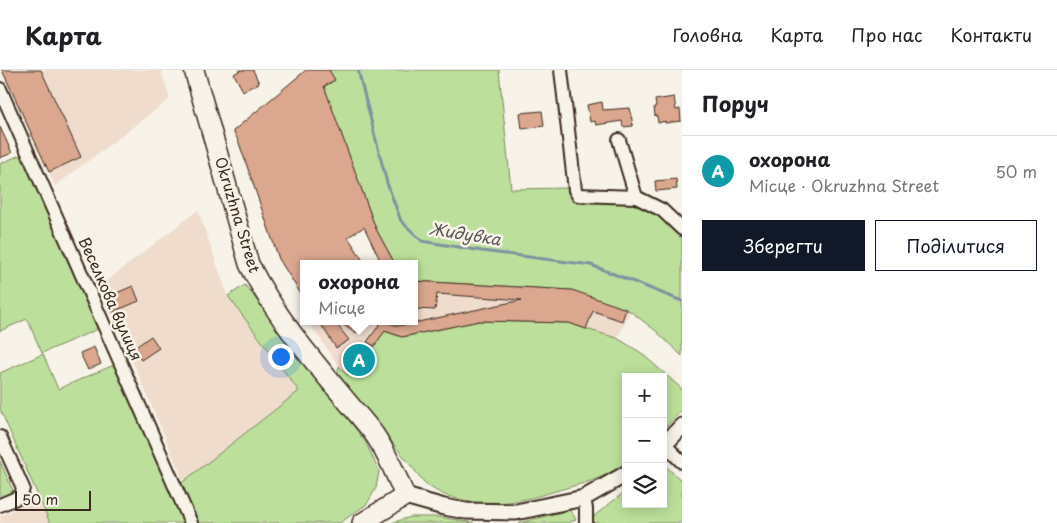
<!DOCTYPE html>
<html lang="uk">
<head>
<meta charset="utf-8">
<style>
	:root { --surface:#fff; --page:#f2f2f2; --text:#202124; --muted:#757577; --line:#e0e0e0; --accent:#111827 }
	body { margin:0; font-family:"Playpen Sans",sans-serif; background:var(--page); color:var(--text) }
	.controls { position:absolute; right:15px; bottom:15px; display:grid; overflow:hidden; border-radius:0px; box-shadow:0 2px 12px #0003 }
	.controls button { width:45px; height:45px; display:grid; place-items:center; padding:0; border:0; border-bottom:1px solid var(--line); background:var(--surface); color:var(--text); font:25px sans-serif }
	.scale { position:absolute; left:15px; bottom:12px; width:76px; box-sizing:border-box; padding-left:5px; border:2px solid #3b2a1e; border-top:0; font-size:14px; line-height:18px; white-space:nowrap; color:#3b2a1e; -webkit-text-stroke:4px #f7f3e8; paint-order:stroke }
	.you { position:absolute; left:280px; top:286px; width:18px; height:18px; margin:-12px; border:4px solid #fff; border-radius:50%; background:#1a73e8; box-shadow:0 0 0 8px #1a73e833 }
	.badge { display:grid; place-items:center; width:32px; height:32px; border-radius:50%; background:var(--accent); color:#fff; font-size:16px; font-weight:700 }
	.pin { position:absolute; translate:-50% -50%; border:2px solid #fff; box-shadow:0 1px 5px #0006 }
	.popup { position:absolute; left:300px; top:190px; width:118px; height:65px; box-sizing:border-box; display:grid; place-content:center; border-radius:0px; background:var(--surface); filter:drop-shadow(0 1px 4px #0005); font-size:16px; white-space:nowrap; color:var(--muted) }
	.popup b { font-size:19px; color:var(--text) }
	.popup::after { content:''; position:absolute; left:50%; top:100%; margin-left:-10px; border:10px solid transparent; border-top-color:var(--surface) }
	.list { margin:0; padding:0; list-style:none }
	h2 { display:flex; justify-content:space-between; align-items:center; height:65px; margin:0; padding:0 20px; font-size:21px }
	h2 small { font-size:16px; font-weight:400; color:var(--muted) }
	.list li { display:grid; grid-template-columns:32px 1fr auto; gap:15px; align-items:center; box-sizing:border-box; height:70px; padding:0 20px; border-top:1px solid var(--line) }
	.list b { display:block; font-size:19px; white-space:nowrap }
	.list p { margin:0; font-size:16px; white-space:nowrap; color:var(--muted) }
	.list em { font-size:16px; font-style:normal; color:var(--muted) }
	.actions { display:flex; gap:10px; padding:15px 20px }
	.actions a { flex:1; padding:11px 0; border:1px solid var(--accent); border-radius:0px; text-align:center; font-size:18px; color:var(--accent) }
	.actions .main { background:var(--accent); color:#fff }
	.icon { flex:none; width:28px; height:28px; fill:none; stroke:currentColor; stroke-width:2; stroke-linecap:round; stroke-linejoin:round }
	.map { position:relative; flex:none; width:682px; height:453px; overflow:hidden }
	header { display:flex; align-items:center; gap:30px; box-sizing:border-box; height:70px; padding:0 25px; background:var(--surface); border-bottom:1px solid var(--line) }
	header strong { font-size:24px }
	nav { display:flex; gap:28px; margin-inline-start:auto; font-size:18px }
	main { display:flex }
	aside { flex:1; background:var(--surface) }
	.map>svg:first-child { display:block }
	.built { fill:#efdccd }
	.green { fill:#bce09b; stroke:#7c855c }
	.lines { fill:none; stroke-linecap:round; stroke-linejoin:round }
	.stream { stroke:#8191a1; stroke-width:3 }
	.building { fill:#dba78f; stroke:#3b2a1e }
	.minor-casing { stroke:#3b2a1e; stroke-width:16 }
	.tertiary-casing { stroke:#3b2a1e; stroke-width:19 }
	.primary-casing { stroke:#3b2a1e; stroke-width:22 }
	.minor { stroke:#f7f3e8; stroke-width:12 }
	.tertiary { stroke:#f7f3e8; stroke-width:15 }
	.primary { stroke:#f7f3e8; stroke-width:19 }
	.labels { text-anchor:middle; stroke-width:5; stroke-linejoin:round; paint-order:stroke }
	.street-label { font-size:15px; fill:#3b2a1e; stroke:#f7f3e8 }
	.water-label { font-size:16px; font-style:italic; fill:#585555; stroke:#f7f3e8 }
</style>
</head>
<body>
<header>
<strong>Карта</strong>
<nav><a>Головна</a><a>Карта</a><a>Про нас</a><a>Контакти</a></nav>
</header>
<main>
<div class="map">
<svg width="682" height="453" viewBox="0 0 682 453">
	<rect width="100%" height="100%" fill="#f7f3e8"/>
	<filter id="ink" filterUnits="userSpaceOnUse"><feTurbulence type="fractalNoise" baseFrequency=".02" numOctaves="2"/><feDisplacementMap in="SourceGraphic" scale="10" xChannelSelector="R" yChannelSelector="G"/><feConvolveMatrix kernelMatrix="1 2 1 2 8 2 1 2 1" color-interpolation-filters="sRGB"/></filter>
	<g filter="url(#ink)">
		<!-- built -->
		<path class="built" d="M2,0H161L170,29L55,116Z
			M198,140L228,226L300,321L184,412L136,299L99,217Z
			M414,211L571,220L630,241L624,255L617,268L586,259L569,253L479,251L402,267L384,261L366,290L347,306L336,292L308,251H414Z
			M39,428L50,453H0V446Z"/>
		<!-- green -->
		<path class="green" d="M329,0H499L511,119L570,118L629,132L661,146L682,169V286L656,261L630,241L571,220L414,211V194H395L376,159L324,17L335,10Z
			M22,84L98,259L42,283L27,249L0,261V94Z
			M245,215L365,371L379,401L376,418L367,434L340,453H196L179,415L299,321L228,226Z
			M479,251L569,253L586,259L617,268L640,282L682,319V340L663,360V307H626V392C617,398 609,404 599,408C589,412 577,415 566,418C529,429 497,439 458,429C445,426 434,421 424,412L337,303L339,296L347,305L366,290L384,261L402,267Z
			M43,284L58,319L114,295L185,453H50L0,339V303Z
			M0,391L14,423L0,429Z
			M663,394L682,411V453H592L594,446L626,421V434H663Z
			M569,440L573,444L576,450L567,453H519Z
			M411,447H439L474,453H391Z"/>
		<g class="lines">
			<!-- stream -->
			<path class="stream" d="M358,0L387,113L401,151L422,171L482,181L591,195L682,231"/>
		</g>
		<!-- building -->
		<path class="building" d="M2,0H41L81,87L49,102Z
			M241,0H253L259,13L243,21L234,4Z
			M306,0H329L335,10L324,16L376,159L395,194H382L364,157L348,167L365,194H304V229L279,189L238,70L233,61Z
			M674,27L676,40L680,39L681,51L665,53V51L658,53L657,46H655L654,37L656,36L655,30Z
			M602,32L603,40L630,38L633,56L623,57L622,51L596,55L595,51L590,52L587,35Z
			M542,41L544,56L522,59L520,43Z
			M0,57L12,83L0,88Z
			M676,109L677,119L656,121L655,111Z
			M414,211L572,220L626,239L622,251L593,241L586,259L569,253L479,251L402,267L385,261L374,276L367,272L382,251L399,256L522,230L437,224L435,240L414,239Z
			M133,216L139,231L113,242L107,227Z
			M319,251H334L349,270L336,278Z
			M338,251H373L355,263Z
			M151,266L159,278L141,290L133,279Z
			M94,277L101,294L88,300L80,283Z
			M360,283L366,290L357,297L351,290Z"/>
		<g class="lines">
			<defs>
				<path id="minor" d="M561,0L575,120L578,125L636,127L662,140L682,159
					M0,19L191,453
					M619,70L636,127
					M0,367L23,418L21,426L0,435
					M665,375L682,392
					M584,428L586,439V453"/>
				<path id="tertiary" d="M663,376L682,356
					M405,426L444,437L466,441L516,442L584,428L626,404"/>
				<path id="primary" d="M194,0L249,194C274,244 309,286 345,329C354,340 365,352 374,364C387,383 396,405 405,426L362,453"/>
			</defs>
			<!-- minor casing -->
			<use href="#minor" class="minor-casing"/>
			<!-- tertiary casing -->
			<use href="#tertiary" class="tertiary-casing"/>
			<!-- primary casing -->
			<use href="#primary" class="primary-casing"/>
			<!-- minor -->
			<use href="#minor" class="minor"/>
			<!-- tertiary -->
			<use href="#tertiary" class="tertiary"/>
			<!-- primary -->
			<use href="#primary" class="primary"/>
		</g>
	</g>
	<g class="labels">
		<!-- street labels -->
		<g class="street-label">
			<text transform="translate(237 145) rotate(73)" y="5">Okruzhna Street</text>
			<text transform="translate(110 229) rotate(66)" y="5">Веселкова вулиця</text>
		</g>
		<!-- water labels -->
		<g class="water-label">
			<text transform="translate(465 164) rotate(9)" y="6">Жидувка</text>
		</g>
	</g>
</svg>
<div class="controls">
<button>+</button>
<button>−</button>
<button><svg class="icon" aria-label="layers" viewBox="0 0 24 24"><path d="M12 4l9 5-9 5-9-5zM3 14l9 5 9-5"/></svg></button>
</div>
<div class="scale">50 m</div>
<div class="you"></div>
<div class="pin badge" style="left:359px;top:290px;background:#0f9aa8">A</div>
<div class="popup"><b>охорона</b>Місце</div>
</div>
<aside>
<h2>Поруч<small></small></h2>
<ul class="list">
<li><span class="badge" style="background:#0f9aa8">A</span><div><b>охорона</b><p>Місце · Okruzhna Street</p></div><em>50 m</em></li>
</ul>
<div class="actions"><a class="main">Зберегти</a><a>Поділитися</a></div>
</aside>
</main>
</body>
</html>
